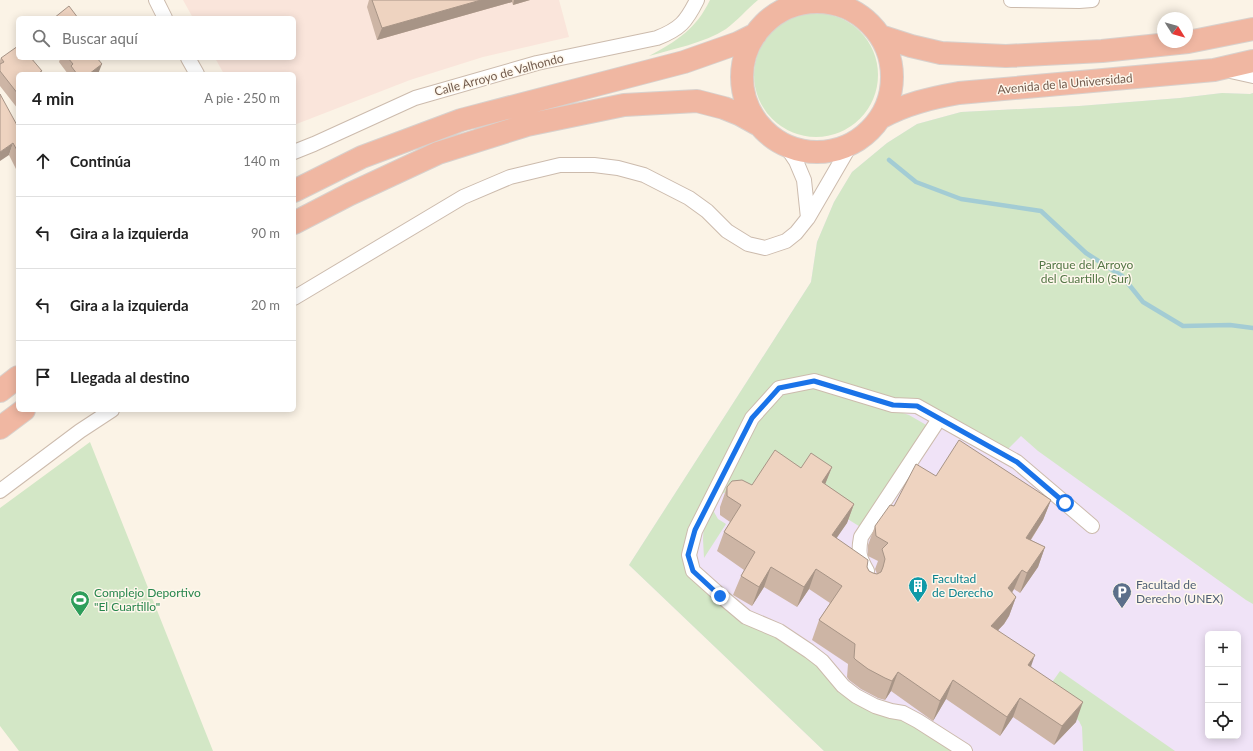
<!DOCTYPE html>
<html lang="es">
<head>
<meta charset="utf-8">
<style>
	:root { --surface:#fff; --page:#f6f6f6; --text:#222; --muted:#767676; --line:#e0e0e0 }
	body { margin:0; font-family:Lato,sans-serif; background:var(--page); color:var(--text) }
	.controls { position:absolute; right:12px; bottom:12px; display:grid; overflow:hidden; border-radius:6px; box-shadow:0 2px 10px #0003 }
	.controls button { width:36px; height:36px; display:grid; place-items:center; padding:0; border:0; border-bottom:1px solid var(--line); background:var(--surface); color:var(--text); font:20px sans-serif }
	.compass { position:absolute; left:1157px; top:12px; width:36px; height:36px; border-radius:50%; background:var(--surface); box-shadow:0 2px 10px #0003; rotate:127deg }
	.stop { position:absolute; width:12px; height:12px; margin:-9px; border:3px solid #1a73e8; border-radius:50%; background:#fff }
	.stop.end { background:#1a73e8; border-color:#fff; box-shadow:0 1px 4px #0008 }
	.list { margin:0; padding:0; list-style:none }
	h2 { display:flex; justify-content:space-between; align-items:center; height:52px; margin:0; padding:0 16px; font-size:17px }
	h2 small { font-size:13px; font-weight:400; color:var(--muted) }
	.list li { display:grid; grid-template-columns:26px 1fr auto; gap:12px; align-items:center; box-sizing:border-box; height:72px; padding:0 16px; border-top:1px solid var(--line) }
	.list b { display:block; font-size:15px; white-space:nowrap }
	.list em { font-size:13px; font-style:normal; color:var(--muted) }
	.icon { flex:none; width:22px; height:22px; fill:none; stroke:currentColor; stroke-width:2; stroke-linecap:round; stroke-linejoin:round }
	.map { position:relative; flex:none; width:1253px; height:751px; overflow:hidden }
	.search { position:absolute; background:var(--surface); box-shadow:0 2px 10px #0003; left:16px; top:16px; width:280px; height:44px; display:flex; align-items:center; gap:10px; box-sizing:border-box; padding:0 14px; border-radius:6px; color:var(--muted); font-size:15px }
	.panel { position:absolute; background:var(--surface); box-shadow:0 2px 10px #0003; left:16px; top:72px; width:280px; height:340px; border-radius:6px }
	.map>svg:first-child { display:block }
	.commercial { fill:#fae5db }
	.education { fill:#f0e3f7; fill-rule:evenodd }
	.green { fill:#d3e7c6 }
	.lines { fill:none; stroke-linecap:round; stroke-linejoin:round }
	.stream { stroke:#a3ccd4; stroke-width:4.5 }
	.street-casing { stroke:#ccbbad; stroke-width:16 }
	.highway-casing { stroke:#d8d1cd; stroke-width:24 }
	.street { stroke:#fff; stroke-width:14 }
	.highway { stroke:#f0b7a2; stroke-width:22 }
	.wall { fill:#cdb5a5 }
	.shaded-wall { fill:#a79486 }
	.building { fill:#eed3c0; stroke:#a79486 }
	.route { stroke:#1a73e8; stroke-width:5 }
	.labels { text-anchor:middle; stroke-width:3; stroke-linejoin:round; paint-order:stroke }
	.street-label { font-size:12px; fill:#725b4d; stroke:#fef7ec }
	.park-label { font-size:12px; fill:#547746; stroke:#fef7ec }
	.culture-label { font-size:12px; fill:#0d838f; stroke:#fef7ec; text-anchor:start }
	.service-label { font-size:12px; fill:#4e5e75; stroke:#fef7ec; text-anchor:start }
	.leisure-label { font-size:12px; fill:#27864d; stroke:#fef7ec; text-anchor:start }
</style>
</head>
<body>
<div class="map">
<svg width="1253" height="751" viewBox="0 0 1253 751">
	<rect width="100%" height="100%" fill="#fbf3e6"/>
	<!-- commercial -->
	<path class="commercial" d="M183,0H559L569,37L483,57L410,80L294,125V74H224L215,58H294V18H193Z"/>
	<!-- education -->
	<path class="education" d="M1222,93L1250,94L1253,93V751H824L629,565L811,282L817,242L834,202L852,172L887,143L917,124L961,112L1079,106L1180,98ZM1208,634H1238V736H1208Z"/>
	<!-- green -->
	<path class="green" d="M710,0H758C747,9 737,21 726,29C704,43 673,49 649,56C677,41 696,29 710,0Z
		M754 75a62 62 0 1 1 124 0a62 62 0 1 1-124 0Z
		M1222,93L1250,94L1253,93V604L1246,600L1038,451L1021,436L1006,451L922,404L813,378L774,386L691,544L699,579L754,621L878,708L936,738L957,751H824L629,565L811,282L817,242L834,202L852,172L887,143L917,124L961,112L1079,106L1180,98Z
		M811,388L885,407L909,415L928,426L862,528L822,503L746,498L726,492L720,495L716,501L714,512L718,519L726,524L704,558L703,539L704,521L755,426L776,400L791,390Z
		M90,442L213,751H19L0,726V508Z
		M1060,671L1175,751H1083L1082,727L1079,721L1046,691Z"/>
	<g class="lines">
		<!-- stream -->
		<path class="stream" d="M889,160L916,182L961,199L1041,211L1086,253L1122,276L1143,302L1183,326L1230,325L1253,328"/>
		<defs>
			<path id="street" d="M156,0L165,18
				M842,0L847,8
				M1011,0L1079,1L1092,0
				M788,8L790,0
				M188,58L197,74
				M1226,70L1253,76
				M786,146L796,161L804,180L808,218
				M294,152L314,144L415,98L537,63L657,38C680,29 686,22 697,0
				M294,298L463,197L510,177L560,165H594L618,168L644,175L689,198L707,211L727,231L748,244L765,248L786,241L796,233L808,218L851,144
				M0,491L80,431L112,410
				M867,571C859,557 858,553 861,537L939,419
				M965,751L918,721L903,713L891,711L875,706L856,696L843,686L822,661L809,651L779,631L746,617L721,596L693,571L689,555L695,531L752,418L779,388L814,381L893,405L917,406L1017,462L1092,526"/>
			<path id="highway" d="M742 77a75 75 0 1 1 150 0a75 75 0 1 1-150 0Z
				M880,36L911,46L941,53L1006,56L1102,51L1188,42L1253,29
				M880,118C905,104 931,98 959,93L1214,70L1253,61
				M294,191L362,157L461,120L684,62L738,43L756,34
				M294,223L350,194L438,153L527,125L624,105L697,101L724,108L739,114L757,124
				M0,391L18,377
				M0,428L24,410"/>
		</defs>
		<!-- street casing -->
		<use href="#street" class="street-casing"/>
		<!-- highway casing -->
		<use href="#highway" class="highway-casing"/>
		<!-- street -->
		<use href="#street" class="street"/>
		<!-- highway -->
		<use href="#highway" class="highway"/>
	</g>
	<!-- wall -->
	<path class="wall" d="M369,0H530L513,5L512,2L377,40L367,7Z
		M1,58L32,59L41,74H18V109L0,86V60Z
		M60,58H97L98,74H68L59,62L60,59Z
		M18,127V173L9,155Z
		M832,467L825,484L854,504L847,523L836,538L867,567L869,571L873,573L877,574L875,569L878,561L868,556V545L875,526L894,506L936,476L1051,500L1043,520L1031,540L1045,547L1038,567L1020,593L1014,589L1012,593L1016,597L1009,616L1004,624L998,630L1031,666L1076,722L1054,745L1013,717L1000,736L946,699L933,721L891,691L885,700L878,698L861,689L849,680L847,677L848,664L812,640L819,620L830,603L809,589L797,607L764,587L752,606L733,595L741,576L744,570L717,551L724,532L730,522L720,515V507L727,487L752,485L801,468Z"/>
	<!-- shaded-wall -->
	<path class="shaded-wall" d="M481,0H512V2L377,40L382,28Z
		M514,0H530L513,5Z
		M102,64L98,74H89Z
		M13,143L9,155L0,161V152Z
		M832,467L824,487L822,482Z
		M1051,500L1043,520L1019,558L1026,538Z
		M854,504L847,523L825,555L832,535Z
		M1045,547L1038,567L1020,593L1027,573Z
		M771,567L764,587L752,606L759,587Z
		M816,569L809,589L797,607L804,587Z
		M1022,570L1014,589L1001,608L1008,588Z
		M1016,597L1009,616L1004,624L984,645L991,626Z
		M1035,655L1028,675V665Z
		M898,672L891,691L885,700L892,681Z
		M953,680L946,699L933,721L940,701Z
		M1020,698L1013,717L1000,736L1007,717Z
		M1083,702L1076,722L1054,745L1062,726Z"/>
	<!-- building -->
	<path class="building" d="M372,0H481L382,28Z
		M69,6L78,18H54Z
		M18,46V58H31L42,71L40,72L41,74H18V94L0,71V64L4,62L1,58Z
		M68,58H97L102,64L89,74H77L71,66L73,64Z
		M0,94L18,127V152L13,143L0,152Z
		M959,440L1051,500L1026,538L1045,547L1027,573L1022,570L1008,588L1016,597L1011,604L991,626L1035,655L1028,665L1083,702L1062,726L1020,698L1007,717L953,680L940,701L898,672L892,681L885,678L868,669L856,660L854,658L855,644L819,620L842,586L816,569L804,587L771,567L759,587L741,576L755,552L724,532L741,505L727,496V487L732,481L742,480L752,485L775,450L801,468L811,453L832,467L822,482L854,504L832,535L868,560L867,567L869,571L873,573L877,574L881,572L883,567L885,559L882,549L888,543L876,536L875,526L890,505L894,506L916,464L936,476Z"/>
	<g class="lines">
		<!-- route -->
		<path class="route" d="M720,596L693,571L688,555L695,530L752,418L779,388L814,381L893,405L917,406L1017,462L1065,503"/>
	</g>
	<!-- icons -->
	<defs>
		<symbol id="building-pin" viewBox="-11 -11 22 30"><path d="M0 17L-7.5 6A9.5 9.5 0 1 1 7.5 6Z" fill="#0f9aa8" stroke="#fef7ec"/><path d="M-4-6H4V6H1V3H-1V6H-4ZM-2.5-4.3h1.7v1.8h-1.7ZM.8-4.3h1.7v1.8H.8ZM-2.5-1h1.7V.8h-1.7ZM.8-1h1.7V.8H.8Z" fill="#fff"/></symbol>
		<symbol id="parking-pin" viewBox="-11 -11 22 30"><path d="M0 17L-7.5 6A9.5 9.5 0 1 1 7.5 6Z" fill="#5c6f8a" stroke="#fef7ec"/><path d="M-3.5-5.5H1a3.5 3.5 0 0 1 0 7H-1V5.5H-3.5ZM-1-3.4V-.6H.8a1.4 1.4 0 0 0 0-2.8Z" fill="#fff"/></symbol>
		<symbol id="stadium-pin" viewBox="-11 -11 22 30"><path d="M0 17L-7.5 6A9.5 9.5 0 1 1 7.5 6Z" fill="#2e9e5b" stroke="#fef7ec"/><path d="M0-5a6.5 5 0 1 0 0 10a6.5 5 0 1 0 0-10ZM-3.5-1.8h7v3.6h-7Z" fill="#fff"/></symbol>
	</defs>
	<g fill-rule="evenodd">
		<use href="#building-pin" x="907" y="575" width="22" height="30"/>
		<use href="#parking-pin" x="1111" y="581" width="22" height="30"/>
		<use href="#stadium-pin" x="69" y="589" width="22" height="30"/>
	</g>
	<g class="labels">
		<!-- street labels -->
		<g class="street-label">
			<text transform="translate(499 75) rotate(-15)" y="4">Calle Arroyo de Valhondo</text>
			<text transform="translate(1065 84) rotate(-5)" y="4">Avenida de la Universidad</text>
		</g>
		<!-- park labels -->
		<g class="park-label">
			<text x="1086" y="269">Parque del Arroyo<tspan x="1086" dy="14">del Cuartillo (Sur)</tspan></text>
		</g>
		<!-- culture labels -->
		<g class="culture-label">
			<text x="932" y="583">Facultad<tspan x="932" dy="14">de Derecho</tspan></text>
		</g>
		<!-- service labels -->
		<g class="service-label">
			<text x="1136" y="589">Facultad de<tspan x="1136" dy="14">Derecho (UNEX)</tspan></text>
		</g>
		<!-- leisure labels -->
		<g class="leisure-label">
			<text x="94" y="597">Complejo Deportivo<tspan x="94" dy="14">"El Cuartillo"</tspan></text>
		</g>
	</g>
</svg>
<div class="controls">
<button>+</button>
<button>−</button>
<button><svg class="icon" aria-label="locate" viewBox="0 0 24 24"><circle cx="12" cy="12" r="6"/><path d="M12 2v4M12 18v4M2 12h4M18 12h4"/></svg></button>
</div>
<svg class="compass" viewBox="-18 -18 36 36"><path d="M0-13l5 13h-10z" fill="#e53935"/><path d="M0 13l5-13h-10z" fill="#767676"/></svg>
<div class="stop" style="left:1065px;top:503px"></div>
<div class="stop end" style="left:720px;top:596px"></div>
<div class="search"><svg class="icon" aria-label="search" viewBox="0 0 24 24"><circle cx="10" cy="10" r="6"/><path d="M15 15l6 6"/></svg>Buscar aquí</div>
<section class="panel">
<h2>4 min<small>A pie · 250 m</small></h2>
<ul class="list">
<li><svg class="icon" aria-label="ahead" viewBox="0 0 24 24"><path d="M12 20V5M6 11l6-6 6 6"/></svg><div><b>Continúa</b></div><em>140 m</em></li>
<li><svg class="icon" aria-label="left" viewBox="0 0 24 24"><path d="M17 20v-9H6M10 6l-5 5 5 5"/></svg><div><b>Gira a la izquierda</b></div><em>90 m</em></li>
<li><svg class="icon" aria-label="left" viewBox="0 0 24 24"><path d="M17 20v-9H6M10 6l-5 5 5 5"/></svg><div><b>Gira a la izquierda</b></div><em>20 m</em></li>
<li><svg class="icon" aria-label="arrive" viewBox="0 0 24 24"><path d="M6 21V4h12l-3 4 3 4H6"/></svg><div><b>Llegada al destino</b></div></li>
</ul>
</section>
</div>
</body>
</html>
